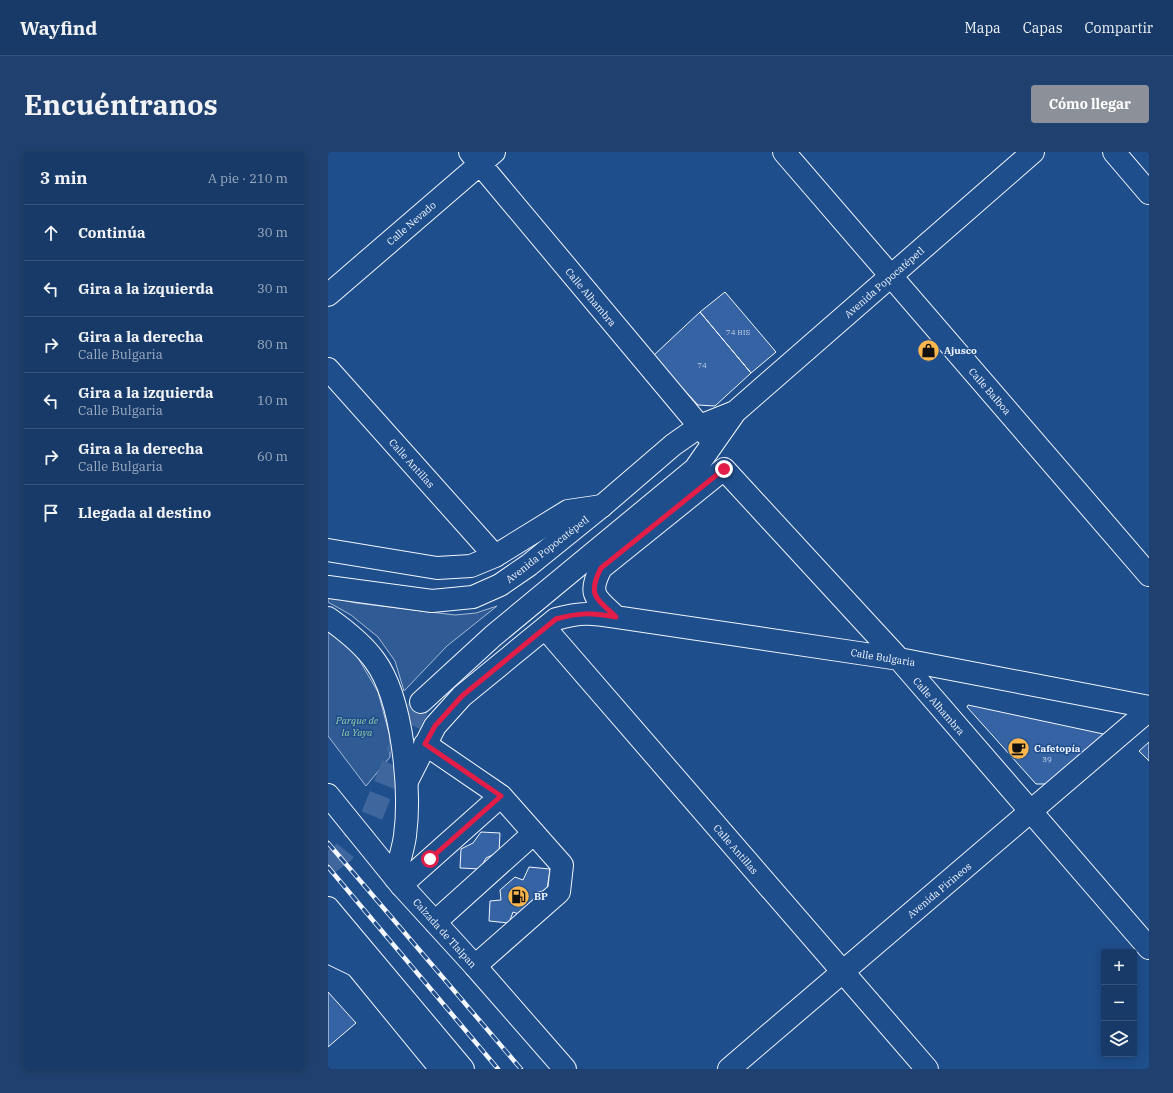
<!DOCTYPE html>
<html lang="es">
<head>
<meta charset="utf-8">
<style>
	:root { --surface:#173a69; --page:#20416f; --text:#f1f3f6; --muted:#9eadc0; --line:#36547d; --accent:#8c9099 }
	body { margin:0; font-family:"IBM Plex Serif",serif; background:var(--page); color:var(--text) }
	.controls { position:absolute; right:12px; bottom:12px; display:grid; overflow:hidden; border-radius:4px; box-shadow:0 2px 10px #0003 }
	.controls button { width:36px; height:36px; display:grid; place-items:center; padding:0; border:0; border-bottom:1px solid var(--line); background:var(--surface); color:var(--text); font:20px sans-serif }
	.stop { position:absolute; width:12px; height:12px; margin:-9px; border:3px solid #e11d48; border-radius:50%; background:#fff }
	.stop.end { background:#e11d48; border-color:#fff; box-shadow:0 1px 4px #0008 }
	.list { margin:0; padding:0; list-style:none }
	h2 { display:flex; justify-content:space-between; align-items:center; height:52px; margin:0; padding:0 16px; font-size:17px }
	h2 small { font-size:13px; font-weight:400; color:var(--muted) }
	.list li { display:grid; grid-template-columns:26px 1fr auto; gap:12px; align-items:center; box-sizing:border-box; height:56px; padding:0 16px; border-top:1px solid var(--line) }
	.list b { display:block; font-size:15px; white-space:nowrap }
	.list p { margin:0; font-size:13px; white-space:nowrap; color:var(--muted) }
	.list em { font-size:13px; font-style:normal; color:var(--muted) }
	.icon { flex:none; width:22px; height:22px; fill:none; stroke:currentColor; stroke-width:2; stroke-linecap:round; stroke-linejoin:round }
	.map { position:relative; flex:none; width:821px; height:917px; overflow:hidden; border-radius:4px }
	header { display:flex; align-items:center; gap:24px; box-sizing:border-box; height:56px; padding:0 20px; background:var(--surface); border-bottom:1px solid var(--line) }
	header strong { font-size:19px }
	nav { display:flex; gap:22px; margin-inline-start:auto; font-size:14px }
	.intro { display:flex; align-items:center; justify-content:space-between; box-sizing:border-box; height:96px; padding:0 24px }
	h1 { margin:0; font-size:28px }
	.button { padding:10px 18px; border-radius:4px; background:var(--accent); color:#fff; font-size:14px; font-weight:700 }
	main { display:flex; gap:24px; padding:0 24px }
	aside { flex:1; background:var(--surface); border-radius:4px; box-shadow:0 2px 10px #0003 }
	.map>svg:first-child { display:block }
	.built { fill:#305b95; stroke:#a8bbd7 }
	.building { fill:#3563a3; stroke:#f2f6ff }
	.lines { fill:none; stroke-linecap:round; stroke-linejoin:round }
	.major-tunnel { stroke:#3f679d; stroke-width:22; stroke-dasharray:22 11; stroke-linecap:butt }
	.minor-casing { stroke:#f2f6ff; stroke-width:24 }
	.major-casing { stroke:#f2f6ff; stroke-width:24 }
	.highway-casing { stroke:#f2f6ff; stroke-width:24 }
	.minor { stroke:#1f4e8c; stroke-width:22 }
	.major { stroke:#1f4e8c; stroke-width:22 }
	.highway { stroke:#1f4e8c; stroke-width:22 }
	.rail-casing { stroke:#f2f6ff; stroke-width:4.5 }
	.rail { stroke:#1f4e8c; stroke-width:3; stroke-dasharray:9; stroke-linecap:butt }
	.route { stroke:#e11d48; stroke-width:5 }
	.labels { text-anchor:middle; stroke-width:3; stroke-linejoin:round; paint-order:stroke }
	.number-label { font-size:8px; fill:#c3d1e8 }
	.street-label { font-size:10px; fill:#f2f6ff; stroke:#1f4e8c }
	.poi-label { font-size:10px; font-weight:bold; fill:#f2f6ff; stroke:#1f4e8c; text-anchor:start }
	.park-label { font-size:10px; font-style:italic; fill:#97c8a6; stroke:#1f4e8c }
</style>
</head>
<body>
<header>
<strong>Wayfind</strong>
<nav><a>Mapa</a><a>Capas</a><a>Compartir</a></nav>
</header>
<div class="intro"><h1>Encuéntranos</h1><a class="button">Cómo llegar</a></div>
<main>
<aside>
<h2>3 min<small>A pie · 210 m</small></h2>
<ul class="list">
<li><svg class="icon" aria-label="ahead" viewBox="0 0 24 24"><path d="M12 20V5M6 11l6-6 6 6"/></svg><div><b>Continúa</b></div><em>30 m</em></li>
<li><svg class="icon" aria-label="left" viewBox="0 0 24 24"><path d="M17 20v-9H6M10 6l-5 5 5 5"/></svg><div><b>Gira a la izquierda</b></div><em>30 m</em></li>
<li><svg class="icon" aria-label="right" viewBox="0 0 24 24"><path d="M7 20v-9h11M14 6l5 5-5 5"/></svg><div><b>Gira a la derecha</b><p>Calle Bulgaria</p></div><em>80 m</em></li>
<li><svg class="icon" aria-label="left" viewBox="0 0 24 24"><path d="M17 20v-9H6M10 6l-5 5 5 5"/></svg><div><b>Gira a la izquierda</b><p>Calle Bulgaria</p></div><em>10 m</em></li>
<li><svg class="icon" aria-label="right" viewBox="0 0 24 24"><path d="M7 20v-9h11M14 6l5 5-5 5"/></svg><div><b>Gira a la derecha</b><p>Calle Bulgaria</p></div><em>60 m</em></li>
<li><svg class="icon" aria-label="arrive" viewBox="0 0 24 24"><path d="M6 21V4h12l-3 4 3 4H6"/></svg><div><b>Llegada al destino</b></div></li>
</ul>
</aside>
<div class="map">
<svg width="821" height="917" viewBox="0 0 821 917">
	<rect width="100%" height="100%" fill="#1f4e8c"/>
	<!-- built -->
	<path class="built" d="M0,445L28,451L127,463L148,461L169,454L119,494L76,539L67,509L50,485L23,463L0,450Z
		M0,478L9,484L30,506L50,540L62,585V605L38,634L0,584Z"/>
	<!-- building -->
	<path class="building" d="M397,140L448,200L423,221L372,160Z
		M372,160L423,221L387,254L370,253L325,204Z
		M640,553L780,583L724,632H708L639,555Z
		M821,590V609L811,599Z
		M153,680L172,681L171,700L158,706L152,717L132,716L133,697L145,691Z
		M201,715L222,717L219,738L206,741L208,750L194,763L185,760L181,771L161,769L162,749L173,748L172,738L187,725L195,728Z
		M0,840L28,871L0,895Z"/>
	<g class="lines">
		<!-- major-tunnel -->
		<path class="major-tunnel" d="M0,712L16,700L43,666L76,584L93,550"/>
		<defs>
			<path id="minor" d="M142,0L384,289
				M456,0L821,423
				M786,0L821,41
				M0,143L166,0
				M0,217L167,404
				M288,465C268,446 259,443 273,416L396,317L571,507L821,796
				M217,476L599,917
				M97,592L173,644L234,713L231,740L147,814
				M79,629L107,574L134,544L228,467C253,460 263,461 288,465L571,507L821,555
				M73,733L173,644
				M107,770L206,681
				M0,779L113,917
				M401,917L821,558"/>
			<path id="major" d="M0,435L104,449L145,445L172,433L201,413L274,354L345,293L372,274L407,260
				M93,550L165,484L367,317L407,260L705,0"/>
			<path id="highway" d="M0,398L109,416L143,414L167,404L240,359L274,354
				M0,466C17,478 35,492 47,509C75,547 83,638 77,684C75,698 70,712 67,726
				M0,643L73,733L147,814L237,917
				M0,756L135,917
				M0,800L27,813L53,830"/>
		</defs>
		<!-- minor casing -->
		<use href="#minor" class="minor-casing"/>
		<!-- major casing -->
		<use href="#major" class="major-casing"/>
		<!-- highway casing -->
		<use href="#highway" class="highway-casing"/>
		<!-- minor -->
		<use href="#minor" class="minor"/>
		<!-- major -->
		<use href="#major" class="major"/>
		<!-- highway -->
		<use href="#highway" class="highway"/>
		<defs>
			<path id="rail" d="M0,691L193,917
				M0,715L170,917"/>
		</defs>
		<!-- rail casing -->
		<use href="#rail" class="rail-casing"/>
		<!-- rail -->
		<use href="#rail" class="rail"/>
	</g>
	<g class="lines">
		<!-- route -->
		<path class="route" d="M102,707L173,644L97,592L107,574L134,544L228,467C253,460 263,461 288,465C268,446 259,443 273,416L396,317"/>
	</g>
	<!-- icons -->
	<defs>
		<symbol id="shop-disc" viewBox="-11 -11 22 22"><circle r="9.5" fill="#ffb74d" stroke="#1f4e8c"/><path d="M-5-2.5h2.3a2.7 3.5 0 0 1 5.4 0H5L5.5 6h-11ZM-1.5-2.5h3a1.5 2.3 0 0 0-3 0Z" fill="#111"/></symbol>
		<symbol id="cafe-disc" viewBox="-11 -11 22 22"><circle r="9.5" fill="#ffb74d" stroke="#1f4e8c"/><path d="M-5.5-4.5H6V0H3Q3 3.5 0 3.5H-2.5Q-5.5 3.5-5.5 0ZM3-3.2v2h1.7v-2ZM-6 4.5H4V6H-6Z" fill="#111"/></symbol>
		<symbol id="fuel-disc" viewBox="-11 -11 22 22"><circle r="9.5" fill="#ffb74d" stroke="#1f4e8c"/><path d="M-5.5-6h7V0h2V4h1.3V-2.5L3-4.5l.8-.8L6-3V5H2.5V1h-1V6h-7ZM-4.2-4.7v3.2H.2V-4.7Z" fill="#111"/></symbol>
	</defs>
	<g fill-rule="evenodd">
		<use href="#shop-disc" x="588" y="186" width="25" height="25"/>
		<use href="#cafe-disc" x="678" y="584" width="25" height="25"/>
		<use href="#fuel-disc" x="178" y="732" width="25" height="25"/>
	</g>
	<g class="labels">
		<!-- number labels -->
		<g class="number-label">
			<text x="410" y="183">74 BIS</text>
			<text x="374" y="216">74</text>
			<text x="719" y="610">39</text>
		</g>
		<!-- street labels -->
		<g class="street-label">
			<text transform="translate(83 71) rotate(-41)" y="4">Calle Nevado</text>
			<text transform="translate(556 130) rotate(-41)" y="4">Avenida Popocatépetl</text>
			<text transform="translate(263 145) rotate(50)" y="4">Calle Alhambra</text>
			<text transform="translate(662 239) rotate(49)" y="4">Calle Balboa</text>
			<text transform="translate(84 311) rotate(48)" y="4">Calle Antillas</text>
			<text transform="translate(219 397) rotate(-38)" y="4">Avenida Popocatépetl</text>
			<text transform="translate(555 505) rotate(9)" y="4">Calle Bulgaria</text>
			<text transform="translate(611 554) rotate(49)" y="4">Calle Alhambra</text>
			<text transform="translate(408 697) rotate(49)" y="4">Calle Antillas</text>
			<text transform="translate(611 738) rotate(-40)" y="4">Avenida Pirineos</text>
			<text transform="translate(117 781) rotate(48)" y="4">Calzada de Tlalpan</text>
		</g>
		<!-- poi labels -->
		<g class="poi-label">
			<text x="616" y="202">Ajusco</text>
			<text x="706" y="600">Cafetopía</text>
			<text x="206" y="748">BP</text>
		</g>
		<!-- park labels -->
		<g class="park-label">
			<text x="29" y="572">Parque de<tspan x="29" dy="12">la Yaya</tspan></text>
		</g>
	</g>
</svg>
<div class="controls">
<button>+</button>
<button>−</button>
<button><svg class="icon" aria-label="layers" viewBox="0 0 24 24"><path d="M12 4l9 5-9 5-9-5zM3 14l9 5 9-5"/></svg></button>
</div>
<div class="stop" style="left:102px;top:707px"></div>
<div class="stop end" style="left:396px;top:317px"></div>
</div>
</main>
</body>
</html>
